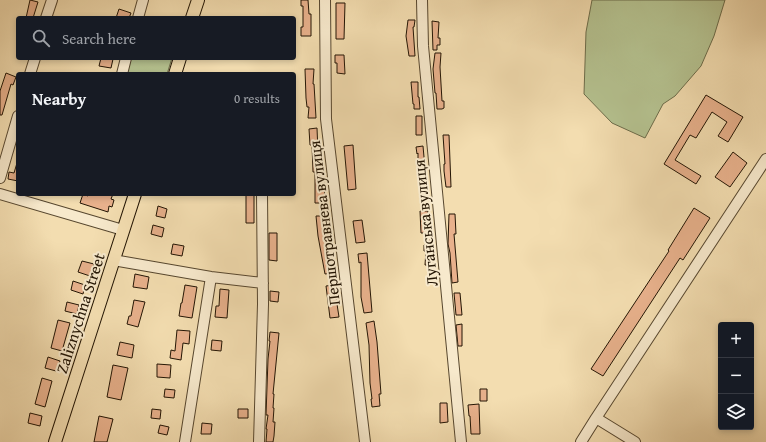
<!DOCTYPE html>
<html lang="en">
<head>
<meta charset="utf-8">
<style>
	:root { --surface:#171b24; --page:#242831; --text:#f1f3f6; --muted:#9ea1a6; --line:#363941 }
	body { margin:0; font-family:"Gentium Book Plus",serif; background:var(--page); color:var(--text) }
	.controls { position:absolute; right:12px; bottom:12px; display:grid; overflow:hidden; border-radius:4px; box-shadow:0 2px 6px #0003 }
	.controls button { width:36px; height:36px; display:grid; place-items:center; padding:0; border:0; border-bottom:1px solid var(--line); background:var(--surface); color:var(--text); font:20px sans-serif }
	.list { margin:0; padding:0; list-style:none }
	h2 { display:flex; justify-content:space-between; align-items:center; height:52px; margin:0; padding:0 16px; font-size:17px }
	h2 small { font-size:13px; font-weight:400; color:var(--muted) }
	.icon { flex:none; width:22px; height:22px; fill:none; stroke:currentColor; stroke-width:2; stroke-linecap:round; stroke-linejoin:round }
	.map { position:relative; flex:none; width:766px; height:442px; overflow:hidden }
	.search { position:absolute; background:var(--surface); box-shadow:0 2px 6px #0003; left:16px; top:16px; width:280px; height:44px; display:flex; align-items:center; gap:10px; box-sizing:border-box; padding:0 14px; border-radius:4px; color:var(--muted); font-size:15px }
	.panel { position:absolute; background:var(--surface); box-shadow:0 2px 6px #0003; left:16px; top:72px; width:280px; height:124px; border-radius:4px }
	.map>svg:first-child { display:block }
	.green { fill:#b5c290; stroke:#6c6c4a }
	.building { fill:#e8b18c; stroke:#231504 }
	.lines { fill:none; stroke-linecap:round; stroke-linejoin:round }
	.minor-casing { stroke:#57472f; stroke-width:12 }
	.major-casing { stroke:#231504; stroke-width:14 }
	.minor { stroke:#f7e9cc; stroke-width:10 }
	.major { stroke:#f3ddb0; stroke-width:12 }
	.labels { text-anchor:middle; stroke-width:4; stroke-linejoin:round; paint-order:stroke }
	.street-label { font-size:16px; fill:#231504; stroke:#f7e9cc }
</style>
</head>
<body>
<div class="map">
<svg width="766" height="442" viewBox="0 0 766 442">
	<rect width="100%" height="100%" fill="#f3ddb0"/>
	<filter id="stains"><feTurbulence type="fractalNoise" baseFrequency=".005" numOctaves="4"/><feColorMatrix values="0 0 0 0 .2 0 0 0 0 .09 0 0 0 0 .02 0 0 0 .5 -.17"/></filter>
	<radialGradient id="worn" r=".72"><stop offset=".6" stop-color="#630" stop-opacity="0"/><stop offset="1" stop-color="#630" stop-opacity=".3"/></radialGradient>
	<!-- green -->
	<path class="green" d="M592,0H725L714,36L701,66L675,96L663,104L645,138L612,123L584,94L586,32Z
		M129,58H172L167,74H125Z"/>
	<!-- building -->
	<path class="building" d="M30,0L38,2L33,18H26Z
		M301,0H308L309,14H311V36H301V27H303V6H301Z
		M336,3H345L344,39H336Z
		M119,9L131,13L129,18H116Z
		M408,20H415L414,27H413L415,56H409L406,36Z
		M432,21L439,22L438,38H440V45H437V50H433Z
		M435,53H441L440,67L442,101H444V108L442,109H437L436,93H435L433,69Z
		M335,55H344L345,74L337,73V63H335Z
		M101,58L113,59L111,68L99,66Z
		M305,69H314L313,84H314L316,118H308L309,107H307L306,98Z
		M6,73L16,77L13,85L11,84L2,115H0V91Z
		M411,82H418V97H419L420,109H414V104H413Z
		M706,95L743,117L728,142L718,136L727,122L712,112L696,138L690,135L675,160L701,176L696,184L664,164Z
		M416,116H422V135H416Z
		M317,128L318,152L319,151L320,165H321V179H324L325,203H315V172H313L312,145H310L309,129Z
		M443,135H449L451,187H446L444,171V164H445Z
		M353,145L356,189L348,190L344,146Z
		M423,146L425,168H418V153L417,154L416,147Z
		M733,152L747,163L730,187L715,177Z
		M17,163L18,181L8,179L9,172L14,173Z
		M83,194L88,196L89,194H113L111,199L114,200L112,207L109,206L108,212L80,203Z
		M246,194H254V223H246Z
		M158,206L167,209L165,218L156,216Z
		M694,208L710,218L683,260L680,258L603,376L591,369L669,251L668,250Z
		M420,211H428L429,233H421Z
		M449,214H455L456,234H454L458,282L452,283L450,253L448,244Z
		M316,216H324L326,242L329,254L330,266H331L332,273L325,274L318,236Z
		M362,220L365,242L356,243L353,221Z
		M153,225L164,228L162,237L151,234Z
		M269,233H277V261L269,260Z
		M427,238H430L431,258H434L433,265H425L426,251H424V245H426Z
		M173,244L184,246L182,256L171,254Z
		M367,253L372,312L364,313L361,297V262L359,263L358,254Z
		M82,261L94,264L90,276L78,272Z
		M135,274L149,277L147,289L133,287Z
		M73,281L85,285L83,294L71,290Z
		M185,285L197,287L192,318L179,316L181,303H182Z
		M334,285L339,317L330,318L326,286Z
		M220,289L229,290L227,318L215,317L216,306H219Z
		M270,291L279,292L278,302L270,301Z
		M454,293H460L462,315H456Z
		M134,300L145,302L138,327L127,324L129,316H131Z
		M67,302L79,305L77,314L65,311Z
		M58,320L70,323L62,351L51,348Z
		M374,321L377,342L381,394H379L380,406L372,407L371,399H372L370,383L369,345L366,323Z
		M462,324V346H458L456,325Z
		M177,330L190,331L189,344L183,343L181,360L170,358L171,350L175,351Z
		M270,332L279,333L273,394H274L273,408H274L273,422H275L274,436L273,442H266L267,429H266L268,415H266L268,359L270,341H269Z
		M212,340L222,341L221,351L211,350Z
		M120,342L134,345L132,358L117,355Z
		M48,357L60,361L56,371L45,368Z
		M157,364L171,365L170,378L157,377Z
		M113,365L128,368L121,400L107,397Z
		M42,378L52,381L45,407L35,404Z
		M165,389L175,390L174,398L164,397Z
		M480,389H487V401H480Z
		M440,403H447L448,422L440,423Z
		M479,404L480,434H471L470,416H469L468,405Z
		M152,409L161,410L160,419L151,418Z
		M238,409H248V418H238Z
		M30,413L42,416L40,426L28,423Z
		M99,416L113,419L107,442H94Z
		M202,423L212,424L211,434H201Z
		M160,425L169,427L167,435L158,433Z"/>
	<g class="lines">
		<defs>
			<path id="minor" d="M325,0L326,119L365,442
				M422,0L423,46L461,442
				M46,18L52,0
				M138,18L143,0
				M30,74L35,58
				M122,74L126,58
				M0,178L18,116
				M0,194L123,230
				M113,260L211,277L263,283
				M185,442L211,277
				M259,442L263,304L262,194
				M581,442L596,418
				M635,442L596,418L766,159"/>
			<path id="major" d="M192,18L198,0
				M175,74L180,58
				M55,442L135,194"/>
		</defs>
		<!-- minor casing -->
		<use href="#minor" class="minor-casing"/>
		<!-- major casing -->
		<use href="#major" class="major-casing"/>
		<!-- minor -->
		<use href="#minor" class="minor"/>
		<!-- major -->
		<use href="#major" class="major"/>
	</g>
	<g class="labels">
		<!-- street labels -->
		<g class="street-label">
			<text transform="translate(324 223) rotate(-97)" y="6">Першотравнева вулиця</text>
			<text transform="translate(425 223) rotate(-96)" y="6">Луганська вулиця</text>
			<text transform="translate(80 313) rotate(-72)" y="6">Zaliznychna Street</text>
		</g>
	</g>
	<rect width="100%" height="100%" filter="url(#stains)"/>
	<rect width="100%" height="100%" fill="url(#worn)"/>
</svg>
<div class="controls">
<button>+</button>
<button>−</button>
<button><svg class="icon" aria-label="layers" viewBox="0 0 24 24"><path d="M12 4l9 5-9 5-9-5zM3 14l9 5 9-5"/></svg></button>
</div>
<div class="search"><svg class="icon" aria-label="search" viewBox="0 0 24 24"><circle cx="10" cy="10" r="6"/><path d="M15 15l6 6"/></svg>Search here</div>
<section class="panel">
<h2>Nearby<small>0 results</small></h2>
<ul class="list">
</ul>
</section>
</div>
</body>
</html>
